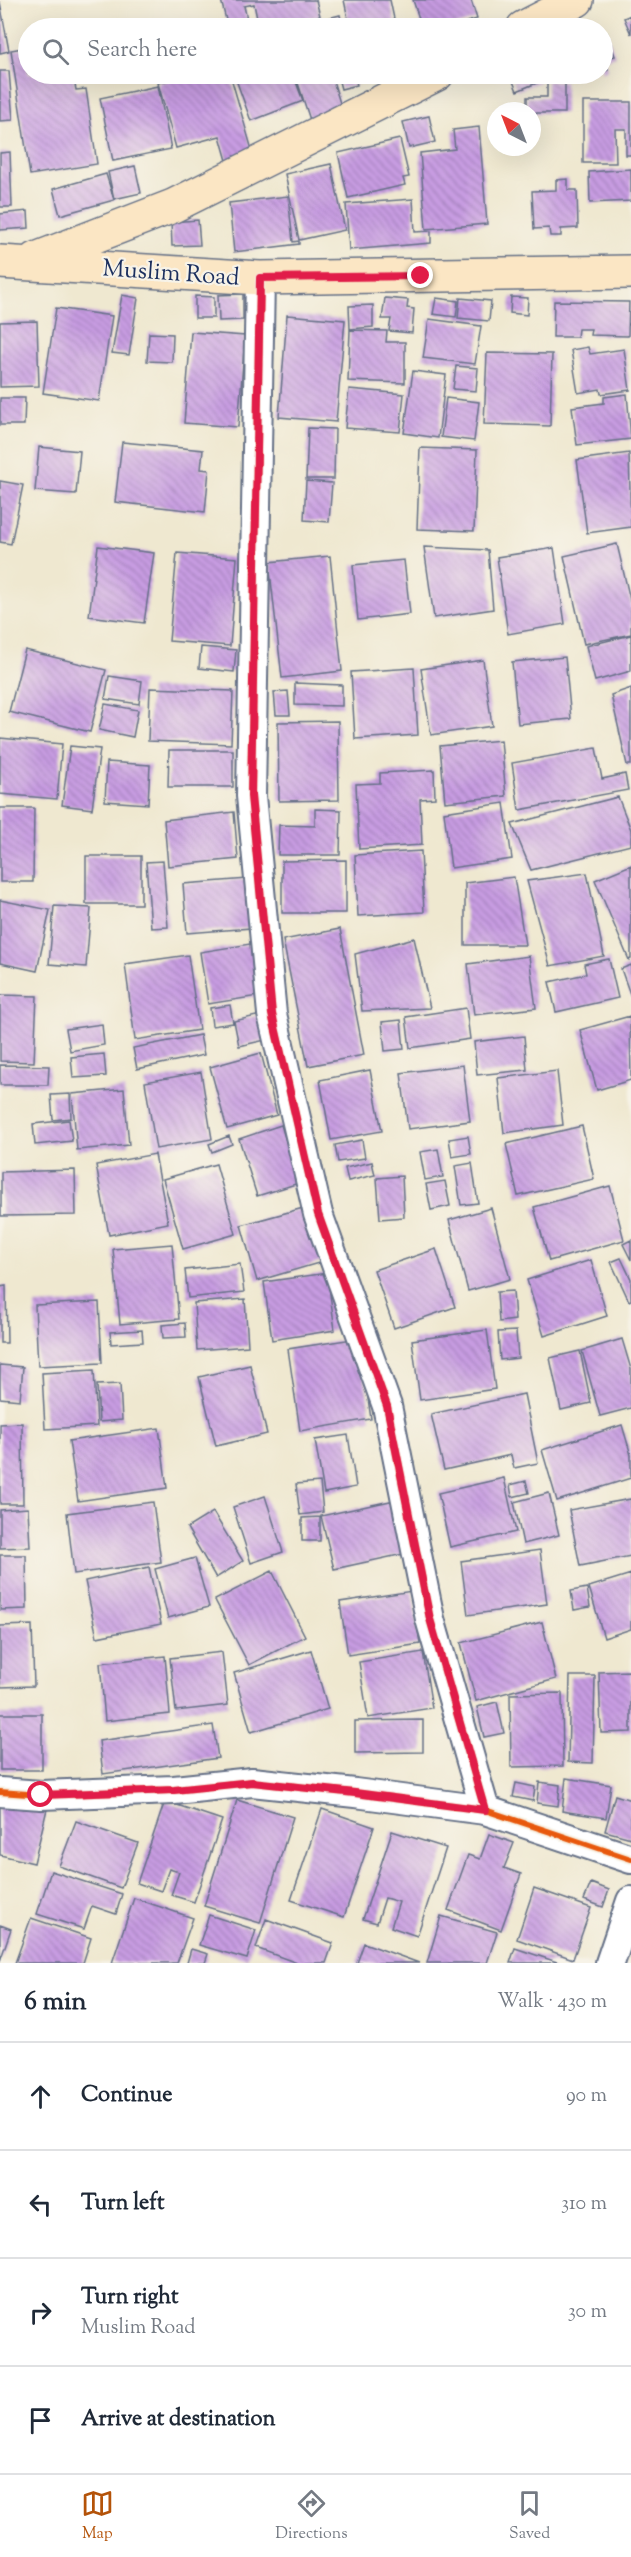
<!DOCTYPE html>
<html lang="en">
<head>
<meta charset="utf-8">
<style>
	:root { --surface:#fff; --page:#f2f2f3; --text:#1f2937; --muted:#747a83; --line:#e0e1e3; --accent:#b45309 }
	body { margin:0; font-family:"Sorts Mill Goudy",serif; background:var(--page); color:var(--text) }
	.compass { position:absolute; left:487px; top:102px; width:54px; height:54px; border-radius:50%; background:var(--surface); box-shadow:0 6px 24px #0002; rotate:318deg }
	.stop { position:absolute; width:18px; height:18px; margin:-14px; border:4px solid #e11d48; border-radius:50%; background:#fff }
	.stop.end { background:#e11d48; border-color:#fff; box-shadow:0 2px 6px #0008 }
	.list { margin:0; padding:0; list-style:none }
	h2 { display:flex; justify-content:space-between; align-items:center; height:78px; margin:0; padding:0 24px; font-size:26px }
	h2 small { font-size:20px; font-weight:400; color:var(--muted) }
	.list li { display:grid; grid-template-columns:39px 1fr auto; gap:18px; align-items:center; box-sizing:border-box; height:108px; padding:0 24px; border-top:2px solid var(--line) }
	.list b { display:block; font-size:22px; white-space:nowrap }
	.list p { margin:0; font-size:20px; white-space:nowrap; color:var(--muted) }
	.list em { font-size:20px; font-style:normal; color:var(--muted) }
	.icon { flex:none; width:33px; height:33px; fill:none; stroke:currentColor; stroke-width:2; stroke-linecap:round; stroke-linejoin:round }
	.map { position:relative; flex:none; width:631px; height:1963px; overflow:hidden }
	.search { position:absolute; background:var(--surface); box-shadow:0 6px 24px #0002; left:18px; right:18px; top:18px; height:66px; display:flex; align-items:center; gap:15px; box-sizing:border-box; padding:0 21px; border-radius:33px; color:var(--muted); font-size:22px }
	.sheet { height:510px; background:var(--surface) }
	nav { display:flex; justify-content:space-around; align-items:center; box-sizing:border-box; height:84px; border-top:2px solid var(--line); background:var(--surface); font-size:16px; color:var(--muted) }
	nav a { display:grid; justify-items:center; gap:3px }
	nav .on { color:var(--accent) }
	.map>svg:first-child { display:block }
	.building { fill:url(#building-back-hatch) }
	.lines { fill:none; stroke-linecap:round; stroke-linejoin:round }
	.street-casing { stroke:#657086; stroke-width:32 }
	.secondary-casing { stroke:#657086; stroke-width:36 }
	.street { stroke:#fff; stroke-width:28 }
	.secondary { stroke:#fbe6c4; stroke-width:33 }
	.cycleway-casing { stroke:#f7f3e8; stroke-width:10 }
	.cycleway { stroke:#e8590c; stroke-width:6 }
	.route { stroke:#e11d48; stroke-width:8 }
	.labels { text-anchor:middle; stroke-width:4.5; stroke-linejoin:round; paint-order:stroke }
	.street-label { font-size:24px; fill:#1b2f5e; stroke:#f7f3e8 }
</style>
</head>
<body>
<div class="map">
<svg width="631" height="1963" viewBox="0 0 631 1963">
	<defs>
		<pattern id="building-back-hatch" width="6" height="6" patternUnits="userSpaceOnUse" patternTransform="scale(1.5)"><rect width="6" height="6" fill="#c89ce2"/><path d="M-1 5l2 2M0 0l6 6M5-1l2 2" fill="none" stroke="#a280ba"/></pattern>
	</defs>
	<rect width="100%" height="100%" fill="#f7f3e8"/>
	<filter id="ink" filterUnits="userSpaceOnUse"><feTurbulence type="fractalNoise" baseFrequency=".0167" numOctaves="2"/><feDisplacementMap in="SourceGraphic" scale="12" xChannelSelector="R" yChannelSelector="G"/><feConvolveMatrix kernelMatrix="1 2 1 2 8 2 1 2 1" color-interpolation-filters="sRGB"/></filter>
	<filter id="wash" filterUnits="userSpaceOnUse"><feTurbulence type="fractalNoise" baseFrequency=".008" numOctaves="4" result="noise"/><feDisplacementMap in="SourceGraphic" scale="24" xChannelSelector="R" yChannelSelector="G"/><feGaussianBlur stdDeviation="1.35" result="paint"/><feColorMatrix in="noise" values="0 0 0 0 0 0 0 0 0 0 0 0 0 0 0 0 0 1.4 0 .05"/><feComposite in="paint" operator="in"/></filter>
	<g filter="url(#wash)">
		<rect width="100%" height="100%" fill="#efe8d0"/>
		<g id="blocks">
			<!-- building -->
			<path class="building" d="M221,0H316L320,16L259,28L254,4L244,6L249,28H228Z
				M344,0H390L396,28H350Z
				M413,0H471L477,19L447,28H422Z
				M0,2L9,51L0,53Z
				M340,15L343,28H326L324,19Z
				M631,15V34L624,18Z
				M607,33L615,56L604,59L608,70L602,72V35Z
				M28,47V74H73L76,90L86,89L97,164L30,175L11,50Z
				M0,71H9L13,120L0,121Z
				M191,74H230L254,157L228,164L220,136L176,148L158,83Z
				M234,74H293L303,101L251,121Z
				M295,74H331L343,113L311,123Z
				M337,74H354L357,85L341,89Z
				M510,74H536L539,82L517,91Z
				M547,81H565V113H532V111H527V97H547Z
				M158,86L171,149L113,161L100,98Z
				M583,102H631V155H626V129H615L616,163H583Z
				M429,116L435,142L409,148L403,122Z
				M479,127L487,224L426,229L420,153L455,149L453,130Z
				M400,139L409,177L403,178L405,185L348,198L338,153Z
				M10,152L12,207H0V153Z
				M331,164L345,230L299,240L285,174Z
				M135,166L141,193L114,199L108,172Z
				M631,169V201L590,203L589,172Z
				M106,174L114,200L60,215L53,189Z
				M568,179V190H577L578,228L561,229V236H550L549,228L534,229L532,191L556,190V180Z
				M288,196L293,242L299,241V244L234,252L229,203Z
				M413,199L415,232L431,231V243L349,250L346,204Z
				M28,211L29,228L0,230V214Z
				M198,220L200,245L172,246L171,222Z
				M243,294V320L219,321L218,295Z
				M122,295L138,298L129,355L112,353Z
				M195,296L214,297V318H195Z
				M511,297L528,298L527,315L510,313Z
				M385,298L408,300L407,308L414,309L412,333L389,331L391,319H382Z
				M436,298L458,301L456,317L433,314Z
				M460,298L491,301L489,321L458,318Z
				M554,301L629,302L628,336L590,335L591,329H578L577,337H553Z
				M373,305V327L350,329L349,306Z
				M56,308L112,316L99,401L43,393Z
				M287,315L345,320L336,422L279,417Z
				M429,319L481,326L475,364L423,358Z
				M37,321L39,386L0,387V322Z
				M350,330L387,331L386,342H405V383L348,381Z
				M191,332L245,336L238,427L184,423Z
				M149,333L173,334L172,362L147,361Z
				M588,347L590,354L624,349L630,390L601,394L600,389L578,393L571,350Z
				M487,353L552,354L550,426L484,424Z
				M456,366L478,368L476,391L453,389Z
				M413,371L446,375L438,438L404,433Z
				M349,389L404,394L400,432L345,428Z
				M627,394L631,439L577,445L572,407L604,403V397Z
				M0,398H25L24,425H0Z
				M446,398L479,402L474,441L441,437Z
				M308,428L335,429L334,479H306Z
				M122,442L203,450L201,469L209,470L205,512L115,502Z
				M39,447L80,451L76,494L35,491Z
				M420,448L477,450L474,531L417,529Z
				M629,453L631,527L587,533L577,460Z
				M0,481L23,485L11,544L0,542Z
				M306,481L332,483L329,522L304,520Z
				M617,544L631,604V634L584,644L564,556Z
				M98,546L154,553L144,623L89,616Z
				M424,547L488,550L493,609L434,618Z
				M554,548L565,624L508,634L497,557Z
				M177,553L237,558L230,646L169,641Z
				M330,556L342,671L282,678L269,562Z
				M404,560L410,614L358,620L353,565Z
				M631,635V671L595,681L586,646Z
				M201,647L236,650L234,672L199,668Z
				M25,650L106,670L90,732L9,712Z
				M565,657L571,719L518,724L512,662Z
				M483,660L492,726L431,735L421,669Z
				M414,668L418,735L355,739L351,672Z
				M109,676L142,681L139,704L105,699Z
				M295,683L342,685V706L295,705Z
				M150,688L233,691L231,744L148,741Z
				M631,688V765H627L611,695Z
				M288,691L290,715H276L274,692Z
				M105,704L138,710L133,737L99,730Z
				M338,721L339,800L279,801L278,722Z
				M0,738L62,744L57,799L0,794Z
				M501,740L506,796L445,802L440,746Z
				M70,746L100,749L92,809L62,805Z
				M596,748L602,779L625,774L628,790L519,810L512,763Z
				M169,750H233V787H168Z
				M107,762L150,765L148,804L105,801Z
				M434,770L435,798L420,799L422,845L359,849L356,784L380,783V773Z
				M618,797L631,830V845L531,870L512,824Z
				M504,803L512,859L451,868L444,812Z
				M0,808H34L33,882H0Z
				M315,809L341,810L340,855H278L279,825L315,826Z
				M234,812L238,859L168,866L164,820Z
				M421,851L424,912L358,916L355,855Z
				M86,856H141V904H86Z
				M346,860V913H282V861Z
				M163,861L168,927L151,928L146,862Z
				M631,865V959L629,960L595,880Z
				M587,873L604,956L550,966L527,881Z
				M514,877L525,945H465V883Z
				M248,879L251,928L187,933L183,884Z
				M0,900L50,910L37,971L0,963Z
				M54,906L91,908L86,967L49,964Z
				M340,929L364,1055L308,1066L283,940Z
				M414,938L430,1008L362,1011L355,954Z
				M256,943L264,995L208,1004L200,952Z
				M188,955L199,1030L135,1040L125,964Z
				M529,956L536,1008L474,1015L468,964Z
				M609,959L618,998L556,1012L549,982L586,974L584,964Z
				M631,965V997L621,969Z
				M0,995L37,996L34,1062L0,1061Z
				M230,1005L233,1023L212,1026L210,1008Z
				M466,1008L470,1039L410,1048L406,1017Z
				M265,1014L270,1039L239,1046L234,1021Z
				M630,1016L631,1080L597,1090L580,1030Z
				M401,1020L404,1049L385,1051L382,1022Z
				M102,1024L104,1045L70,1051L66,1029Z
				M200,1035L204,1055L137,1069L133,1048Z
				M524,1036L527,1070L477,1075L474,1042Z
				M261,1053L277,1115L227,1129L210,1067Z
				M104,1054L106,1076L73,1078L71,1057Z
				M0,1065L49,1066L48,1085H0Z
				M463,1065L470,1121L408,1129L401,1073Z
				M370,1070L382,1131L331,1140L320,1080Z
				M557,1071L563,1125L504,1133L498,1078Z
				M201,1072L212,1139L156,1149L145,1082Z
				M124,1089L129,1145L77,1150L72,1094Z
				M70,1094L71,1118L53,1120L51,1095Z
				M69,1120L72,1141L35,1145L33,1124Z
				M281,1125L299,1183L257,1196L239,1139Z
				M582,1126L594,1179L518,1196L506,1144Z
				M229,1136L232,1144L212,1152L209,1144Z
				M468,1136L471,1154L452,1157L449,1139Z
				M362,1140L365,1158L338,1162L335,1145Z
				M438,1149L443,1177L425,1180L420,1152Z
				M155,1154L168,1223L109,1235L96,1165Z
				M372,1162L375,1175L348,1181L345,1168Z
				M472,1163L478,1203L461,1205L455,1166Z
				M216,1164L236,1234L183,1249L163,1179Z
				M75,1170L76,1215L1,1216V1172Z
				M402,1176L404,1217L380,1219L377,1178Z
				M445,1181L450,1206L431,1210L426,1184Z
				M610,1186L624,1240L549,1261L534,1207Z
				M307,1207L322,1262L257,1281L241,1225Z
				M491,1208L510,1279L468,1291L449,1220Z
				M631,1240V1260L623,1244Z
				M172,1244L179,1319L120,1324L113,1249Z
				M436,1249L455,1307L394,1328L374,1270Z
				M621,1258L631,1279V1300L629,1301L611,1262Z
				M591,1260L607,1316L544,1336L527,1280Z
				M240,1264L244,1292L188,1298L185,1270Z
				M327,1273L335,1330L272,1340L264,1282Z
				M6,1286L7,1343H0V1287Z
				M513,1291L515,1320L499,1322L497,1292Z
				M245,1299L248,1346L197,1350L194,1303Z
				M99,1302L102,1363L38,1366L35,1305Z
				M185,1323L186,1337L163,1338L162,1325Z
				M142,1330L143,1342L111,1344L110,1332Z
				M487,1330L495,1389L420,1400L412,1340Z
				M516,1331L518,1358L500,1360L498,1332Z
				M359,1338L371,1419L300,1431L288,1349Z
				M622,1339L631,1369V1408L600,1416L582,1351Z
				M580,1351L591,1403L561,1410L550,1358Z
				M0,1365L23,1367L20,1400L0,1398Z
				M250,1365L267,1434L216,1446L199,1377Z
				M94,1370L97,1426L45,1429L42,1373Z
				M120,1384L122,1420L99,1422L97,1385Z
				M524,1394L538,1463L514,1468L511,1455L444,1470L431,1414Z
				M22,1423L23,1504H0V1424Z
				M622,1425L631,1455V1478L557,1501L542,1450Z
				M159,1428L167,1488L78,1501L69,1441Z
				M348,1435L356,1487L324,1493L315,1440Z
				M504,1478L516,1532L450,1547L438,1493Z
				M526,1481L529,1493L512,1497L510,1485Z
				M320,1482L323,1512L300,1515L296,1484Z
				M549,1493L559,1535L523,1544L514,1502Z
				M265,1496L283,1552L251,1563L233,1507Z
				M631,1499V1556L580,1566L569,1510Z
				M395,1500L408,1553L334,1569L321,1516Z
				M153,1502L161,1562L74,1574L67,1513Z
				M28,1508L30,1547L0,1548V1510Z
				M213,1512L243,1561L216,1578L187,1528Z
				M320,1517V1541H302V1518Z
				M540,1550L547,1604L468,1615L461,1561Z
				M0,1555H26L27,1609L0,1610Z
				M195,1558L209,1607L168,1618L155,1569Z
				M149,1567L161,1624L97,1637L85,1581Z
				M272,1571L305,1636L249,1665L215,1600Z
				M631,1574V1629L604,1638L589,1587Z
				M587,1588L590,1607L574,1610L571,1591Z
				M412,1591L420,1644L348,1655L340,1602Z
				M542,1622L556,1679L476,1701L461,1643Z
				M32,1625L34,1686L0,1687V1626Z
				M311,1650L328,1709L251,1732L234,1673Z
				M222,1652L228,1705L176,1711L170,1658Z
				M423,1652L432,1708L368,1718L359,1662Z
				M165,1656L170,1714L105,1721L100,1663Z
				M631,1671V1732L601,1733L599,1672Z
				M570,1676H595L593,1763L568,1762Z
				M562,1693L563,1766L511,1767L510,1694Z
				M497,1702L504,1733L484,1737L477,1707Z
				M0,1714H42V1770H0Z
				M423,1720V1752L355,1753V1721Z
				M213,1725L218,1758L103,1774L99,1741Z
				M566,1778L611,1785L606,1818L562,1811Z
				M539,1782L560,1785L558,1806L537,1803Z
				M516,1783L535,1787L533,1801L513,1797Z
				M615,1795L631,1800V1838L605,1831Z
				M0,1800L47,1809L34,1863L0,1855Z
				M237,1800L293,1817L260,1923L204,1906Z
				M165,1801L222,1820L194,1902L171,1895L179,1872L169,1869L161,1891L137,1883Z
				M322,1809L374,1827L344,1917L291,1900Z
				M76,1821L138,1843L121,1888L59,1866Z
				M392,1831L446,1848L417,1936L391,1927L399,1902L385,1898L377,1923L363,1919Z
				M489,1834L514,1843L504,1868L521,1874L501,1930L448,1910L468,1855L480,1859Z
				M51,1871L122,1894L116,1914L92,1906L84,1929L37,1914Z
				M591,1883L609,1890L603,1907L584,1900Z
				M534,1888L591,1908L573,1959L517,1939Z
				M134,1898L193,1918L177,1963H112Z
				M209,1915L256,1930L247,1959L199,1945Z
				M441,1916L497,1932L487,1963H427Z
				M31,1918L91,1938L83,1963H15Z
				M266,1919L333,1943L326,1963H297L256,1948Z
				M0,1925L11,1929L0,1961Z
				M364,1943L419,1963H357Z
				M515,1948L560,1963H510Z
				M191,1949L208,1954L205,1963H187Z"/>
		</g>
	</g>
	<g filter="url(#ink)">
		<use href="#blocks" fill-opacity="0" stroke="#657086" stroke-width="1.5"/>
		<g class="lines">
			<defs>
				<path id="street" d="M260,278L251,796L272,1014L318,1214L387,1406L430,1619L485,1810
					M0,1792L41,1795L174,1790L252,1782L355,1793L485,1810L631,1859
					M610,1963L631,1901"/>
				<path id="secondary" d="M523,28L577,0
					M36,259L173,206L437,74
					M0,262L260,278L631,272"/>
			</defs>
			<!-- street casing -->
			<use href="#street" class="street-casing"/>
			<!-- secondary casing -->
			<use href="#secondary" class="secondary-casing"/>
			<!-- street -->
			<use href="#street" class="street"/>
			<!-- secondary -->
			<use href="#secondary" class="secondary"/>
			<defs>
				<path id="cycleway" d="M260,278L251,796L272,1014L318,1214L387,1406L430,1619L485,1810
					M0,1792L41,1795L174,1790L252,1782L355,1793L485,1810L631,1859"/>
			</defs>
			<!-- cycleway casing -->
			<use href="#cycleway" class="cycleway-casing"/>
			<!-- cycleway -->
			<use href="#cycleway" class="cycleway"/>
		</g>
	</g>
	<g class="lines" filter="url(#ink)">
		<!-- route -->
		<path class="route" d="M41,1795L174,1790L252,1782L355,1793L485,1810L430,1619L387,1406L318,1214L272,1014L251,796L260,278L421,276"/>
	</g>
	<g class="labels">
		<!-- street labels -->
		<g class="street-label">
			<text transform="translate(171 272) rotate(4)" y="8">Muslim Road</text>
		</g>
	</g>
</svg>
<svg class="compass" viewBox="-18 -18 36 36"><path d="M0-13l5 13h-10z" fill="#e53935"/><path d="M0 13l5-13h-10z" fill="#747a83"/></svg>
<div class="stop" style="left:41px;top:1795px"></div>
<div class="stop end" style="left:421px;top:276px"></div>
<div class="search"><svg class="icon" aria-label="search" viewBox="0 0 24 24"><circle cx="10" cy="10" r="6"/><path d="M15 15l6 6"/></svg>Search here</div>
</div>
<section class="sheet">
<h2>6 min<small>Walk · 430 m</small></h2>
<ul class="list">
<li><svg class="icon" aria-label="ahead" viewBox="0 0 24 24"><path d="M12 20V5M6 11l6-6 6 6"/></svg><div><b>Continue</b></div><em>90 m</em></li>
<li><svg class="icon" aria-label="left" viewBox="0 0 24 24"><path d="M17 20v-9H6M10 6l-5 5 5 5"/></svg><div><b>Turn left</b></div><em>310 m</em></li>
<li><svg class="icon" aria-label="right" viewBox="0 0 24 24"><path d="M7 20v-9h11M14 6l5 5-5 5"/></svg><div><b>Turn right</b><p>Muslim Road</p></div><em>30 m</em></li>
<li><svg class="icon" aria-label="arrive" viewBox="0 0 24 24"><path d="M6 21V4h12l-3 4 3 4H6"/></svg><div><b>Arrive at destination</b></div></li>
</ul>
</section>
<nav>
<a class="on"><svg class="icon" aria-label="map" viewBox="0 0 24 24"><path d="M3 6l6-2 6 2 6-2v14l-6 2-6-2-6 2zM9 4v14M15 6v14"/></svg>Map</a>
<a><svg class="icon" aria-label="directions" viewBox="0 0 24 24"><path d="M12 3l9 9-9 9-9-9zM9 14v-3h6M13 9l2 2-2 2"/></svg>Directions</a>
<a><svg class="icon" aria-label="saved" viewBox="0 0 24 24"><path d="M7 4h10v16l-5-4-5 4z"/></svg>Saved</a>
</nav>
</body>
</html>
